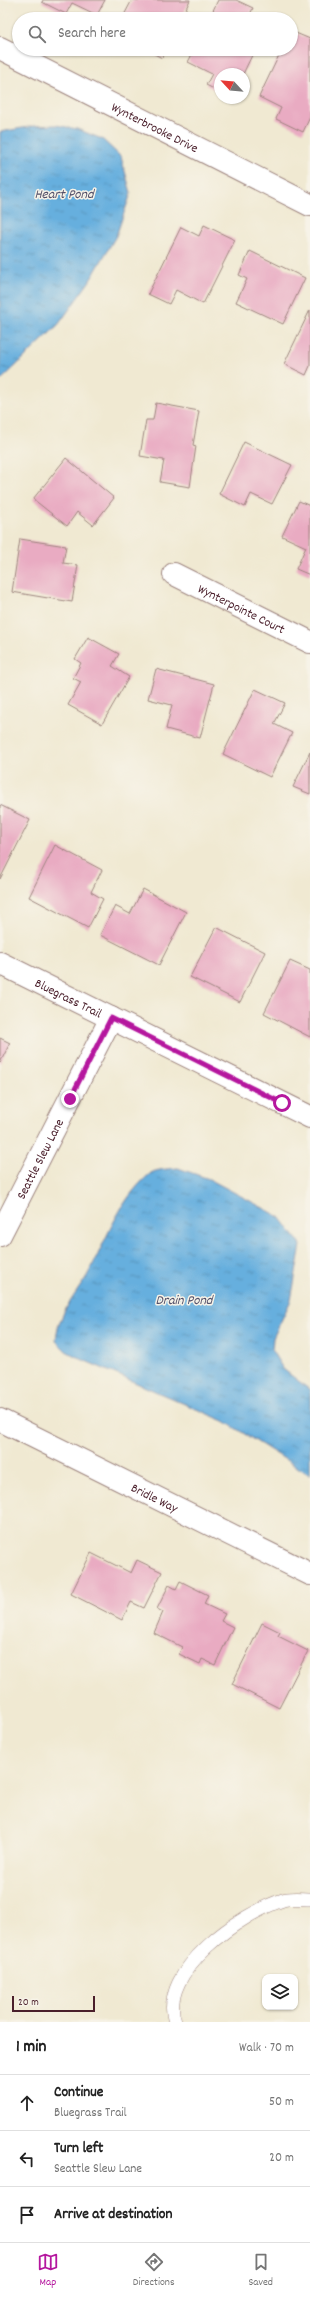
<!DOCTYPE html>
<html lang="en">
<head>
<meta charset="utf-8">
<style>
	:root { --surface:#fff; --page:#f6f6f6; --text:#222; --muted:#767676; --line:#e0e0e0; --accent:#b5179e }
	body { margin:0; font-family:Dekko,sans-serif; background:var(--page); color:var(--text) }
	.controls { position:absolute; right:12px; bottom:12px; display:grid; overflow:hidden; border-radius:8px; box-shadow:0 1px 3px #0004 }
	.controls button { width:36px; height:36px; display:grid; place-items:center; padding:0; border:0; border-bottom:1px solid var(--line); background:var(--surface); color:var(--text); font:20px sans-serif }
	.compass { position:absolute; left:214px; top:68px; width:36px; height:36px; border-radius:50%; background:var(--surface); box-shadow:0 1px 3px #0004; rotate:296deg }
	.scale { position:absolute; left:12px; bottom:10px; width:83px; box-sizing:border-box; padding-left:4px; border:2px solid #4a1f2b; border-top:0; font-size:11px; line-height:14px; white-space:nowrap; color:#4a1f2b; -webkit-text-stroke:3px #f7f3e8; paint-order:stroke }
	.stop { position:absolute; width:12px; height:12px; margin:-9px; border:3px solid #b5179e; border-radius:50%; background:#fff }
	.stop.end { background:#b5179e; border-color:#fff; box-shadow:0 1px 4px #0008 }
	.list { margin:0; padding:0; list-style:none }
	h2 { display:flex; justify-content:space-between; align-items:center; height:52px; margin:0; padding:0 16px; font-size:17px }
	h2 small { font-size:13px; font-weight:400; color:var(--muted) }
	.list li { display:grid; grid-template-columns:26px 1fr auto; gap:12px; align-items:center; box-sizing:border-box; height:56px; padding:0 16px; border-top:1px solid var(--line) }
	.list b { display:block; font-size:15px; white-space:nowrap }
	.list p { margin:0; font-size:13px; white-space:nowrap; color:var(--muted) }
	.list em { font-size:13px; font-style:normal; color:var(--muted) }
	.icon { flex:none; width:22px; height:22px; fill:none; stroke:currentColor; stroke-width:2; stroke-linecap:round; stroke-linejoin:round }
	.map { position:relative; flex:none; width:310px; height:2022px; overflow:hidden }
	.search { position:absolute; background:var(--surface); box-shadow:0 1px 3px #0004; left:12px; right:12px; top:12px; height:44px; display:flex; align-items:center; gap:10px; box-sizing:border-box; padding:0 14px; border-radius:22px; color:var(--muted); font-size:15px }
	.sheet { height:220px; background:var(--surface) }
	nav { display:flex; justify-content:space-around; align-items:center; box-sizing:border-box; height:56px; border-top:1px solid var(--line); background:var(--surface); font-size:11px; color:var(--muted) }
	nav a { display:grid; justify-items:center; gap:2px }
	nav .on { color:var(--accent) }
	.map>svg:first-child { display:block }
	.water { fill:url(#water-ripples); stroke:#586784 }
	.building { fill:#e9abc2 }
	.lines { fill:none; stroke-linecap:round; stroke-linejoin:round }
	.lane-casing { stroke:#9d847e; stroke-width:14 }
	.street-casing { stroke:#9d847e; stroke-width:24 }
	.lane { stroke:#fff; stroke-width:13 }
	.street { stroke:#fff; stroke-width:22 }
	.route { stroke:#b5179e; stroke-width:5 }
	.labels { text-anchor:middle; stroke-width:3; stroke-linejoin:round; paint-order:stroke }
	.street-label { font-size:13px; fill:#4a1f2b; stroke:#f7f3e8 }
	.water-label { font-size:14px; font-style:italic; fill:#54516a; stroke:#f7f3e8 }
</style>
</head>
<body>
<div class="map">
<svg width="310" height="2022" viewBox="0 0 310 2022">
	<defs>
		<pattern id="water-ripples" width="26" height="14" patternUnits="userSpaceOnUse"><rect width="26" height="14" fill="#66afde"/><path d="M2 4q2-2 4 0t4 0M15 11q2-2 4 0t4 0" fill="none" stroke="#568eb4"/></pattern>
	</defs>
	<rect width="100%" height="100%" fill="#f7f3e8"/>
	<filter id="ink" filterUnits="userSpaceOnUse"><feTurbulence type="fractalNoise" baseFrequency=".025" numOctaves="2"/><feDisplacementMap in="SourceGraphic" scale="8" xChannelSelector="R" yChannelSelector="G"/><feConvolveMatrix kernelMatrix="1 2 1 2 8 2 1 2 1" color-interpolation-filters="sRGB"/></filter>
	<filter id="wash" filterUnits="userSpaceOnUse"><feTurbulence type="fractalNoise" baseFrequency=".012" numOctaves="4" result="noise"/><feDisplacementMap in="SourceGraphic" scale="16" xChannelSelector="R" yChannelSelector="G"/><feGaussianBlur stdDeviation="0.9" result="paint"/><feColorMatrix in="noise" values="0 0 0 0 0 0 0 0 0 0 0 0 0 0 0 0 0 1.4 0 .05"/><feComposite in="paint" operator="in"/></filter>
	<g filter="url(#wash)">
		<rect width="100%" height="100%" fill="#f0e9d2"/>
		<!-- water -->
		<path class="water" d="M56,125L77,129L102,139L121,157L131,193L116,236L89,282L58,325L0,381V132L34,126Z
			M178,1168L209,1179L280,1217L301,1245L291,1300L273,1338L272,1351L283,1369L310,1390V1475L224,1421L81,1359L66,1351L56,1341C57,1316 74,1297 87,1276C107,1240 118,1200 151,1173C157,1169 170,1169 178,1168Z"/>
		<g id="blocks">
			<!-- building -->
			<path class="building" d="M43,0H105L97,15L72,3L66,14L42,2Z
				M132,0H190L181,19H122Z
				M218,0H236L253,8L248,19H209Z
				M291,31L310,39V117L303,132L276,119L281,108L259,97L282,49H291Z
				M145,49H166L162,58Z
				M195,49H255L243,74H220V92L206,85L212,74L188,62Z
				M204,225L235,240L203,304L176,290L169,304L148,294L181,227L199,236Z
				M250,251L305,278L283,324L236,302L247,279L239,275Z
				M310,310V366L306,375L284,364Z
				M156,403L199,411L193,445L196,446L190,487L160,482L164,460L140,456L146,420H153Z
				M244,442L292,465L272,504L251,494L245,507L219,494Z
				M66,458L114,498L93,525L77,512L67,526L33,499Z
				M299,501L310,506V575L296,569L306,547L282,536Z
				M20,539L66,546L63,563L78,565L72,602L12,592Z
				M88,637L119,654L112,666L129,677L102,724L68,705L81,682L73,678L81,663L75,659Z
				M156,669L214,684L200,738L166,729L172,705L148,699Z
				M255,689L285,703L274,724L292,733L270,777L223,754Z
				M310,752V794L293,787Z
				M0,805L30,820L0,879Z
				M55,845L102,870L91,892L103,899L88,928L29,897Z
				M143,889L186,912L159,965L100,935L115,906L130,914Z
				M216,927L265,952L240,1002L190,977Z
				M290,961L310,970V1037L264,1013Z
				M0,1038L10,1043L0,1063Z
				M91,1553L131,1573L137,1560L162,1572L144,1608L131,1602L122,1620L71,1594Z
				M180,1581L208,1595L204,1604L225,1614L221,1621L233,1627L215,1665L202,1659L200,1664L179,1654L182,1647L154,1633L163,1612L157,1609L169,1585L176,1589Z
				M262,1623L280,1632L278,1636L308,1651L279,1708L232,1684Z"/>
		</g>
	</g>
	<g filter="url(#ink)">
		<use href="#blocks" fill-opacity="0" stroke="#9d847e" stroke-width="1"/>
		<g class="lines">
			<defs>
				<path id="lane" d="M175,2022C157,1971 242,1913 283,1900C291,1897 302,1899 310,1899"/>
				<g id="street">
					<path id="s1" d="M0,48L310,205"/>
					<path id="s2" d="M174,574L310,642"/>
					<path id="s3" d="M0,963L310,1117"/>
					<path id="s4" d="M0,1235L111,1018"/>
					<path id="s5" d="M0,1420L310,1574"/>
				</g>
			</defs>
			<!-- lane casing -->
			<use href="#lane" class="lane-casing"/>
			<!-- street casing -->
			<use href="#street" class="street-casing"/>
			<!-- lane -->
			<use href="#lane" class="lane"/>
			<!-- street -->
			<use href="#street" class="street"/>
		</g>
	</g>
	<g class="lines" filter="url(#ink)">
		<!-- route -->
		<path class="route" d="M70,1099L111,1018L282,1103"/>
	</g>
	<g class="labels">
		<!-- street labels -->
		<g class="street-label">
			<text dy="5" stroke="none"><textPath href="#s1" startOffset="174">Wynterbrooke Drive</textPath></text>
			<text dy="5" stroke="none"><textPath href="#s2" startOffset="76">Wynterpointe Court</textPath></text>
			<text dy="5" stroke="none"><textPath href="#s3" startOffset="77">Bluegrass Trail</textPath></text>
			<text dy="5" stroke="none"><textPath href="#s4" startOffset="86">Seattle Slew Lane</textPath></text>
			<text dy="5" stroke="none"><textPath href="#s5" startOffset="173">Bridle Way</textPath></text>
		</g>
		<!-- water labels -->
		<g class="water-label">
			<text x="64" y="198">Heart Pond</text>
			<text x="184" y="1304">Drain Pond</text>
		</g>
	</g>
</svg>
<div class="controls">
<button><svg class="icon" aria-label="layers" viewBox="0 0 24 24"><path d="M12 4l9 5-9 5-9-5zM3 14l9 5 9-5"/></svg></button>
</div>
<svg class="compass" viewBox="-18 -18 36 36"><path d="M0-13l5 13h-10z" fill="#e53935"/><path d="M0 13l5-13h-10z" fill="#767676"/></svg>
<div class="scale">20 m</div>
<div class="stop" style="left:282px;top:1103px"></div>
<div class="stop end" style="left:70px;top:1099px"></div>
<div class="search"><svg class="icon" aria-label="search" viewBox="0 0 24 24"><circle cx="10" cy="10" r="6"/><path d="M15 15l6 6"/></svg>Search here</div>
</div>
<section class="sheet">
<h2>1 min<small>Walk · 70 m</small></h2>
<ul class="list">
<li><svg class="icon" aria-label="ahead" viewBox="0 0 24 24"><path d="M12 20V5M6 11l6-6 6 6"/></svg><div><b>Continue</b><p>Bluegrass Trail</p></div><em>50 m</em></li>
<li><svg class="icon" aria-label="left" viewBox="0 0 24 24"><path d="M17 20v-9H6M10 6l-5 5 5 5"/></svg><div><b>Turn left</b><p>Seattle Slew Lane</p></div><em>20 m</em></li>
<li><svg class="icon" aria-label="arrive" viewBox="0 0 24 24"><path d="M6 21V4h12l-3 4 3 4H6"/></svg><div><b>Arrive at destination</b></div></li>
</ul>
</section>
<nav>
<a class="on"><svg class="icon" aria-label="map" viewBox="0 0 24 24"><path d="M3 6l6-2 6 2 6-2v14l-6 2-6-2-6 2zM9 4v14M15 6v14"/></svg>Map</a>
<a><svg class="icon" aria-label="directions" viewBox="0 0 24 24"><path d="M12 3l9 9-9 9-9-9zM9 14v-3h6M13 9l2 2-2 2"/></svg>Directions</a>
<a><svg class="icon" aria-label="saved" viewBox="0 0 24 24"><path d="M7 4h10v16l-5-4-5 4z"/></svg>Saved</a>
</nav>
</body>
</html>
